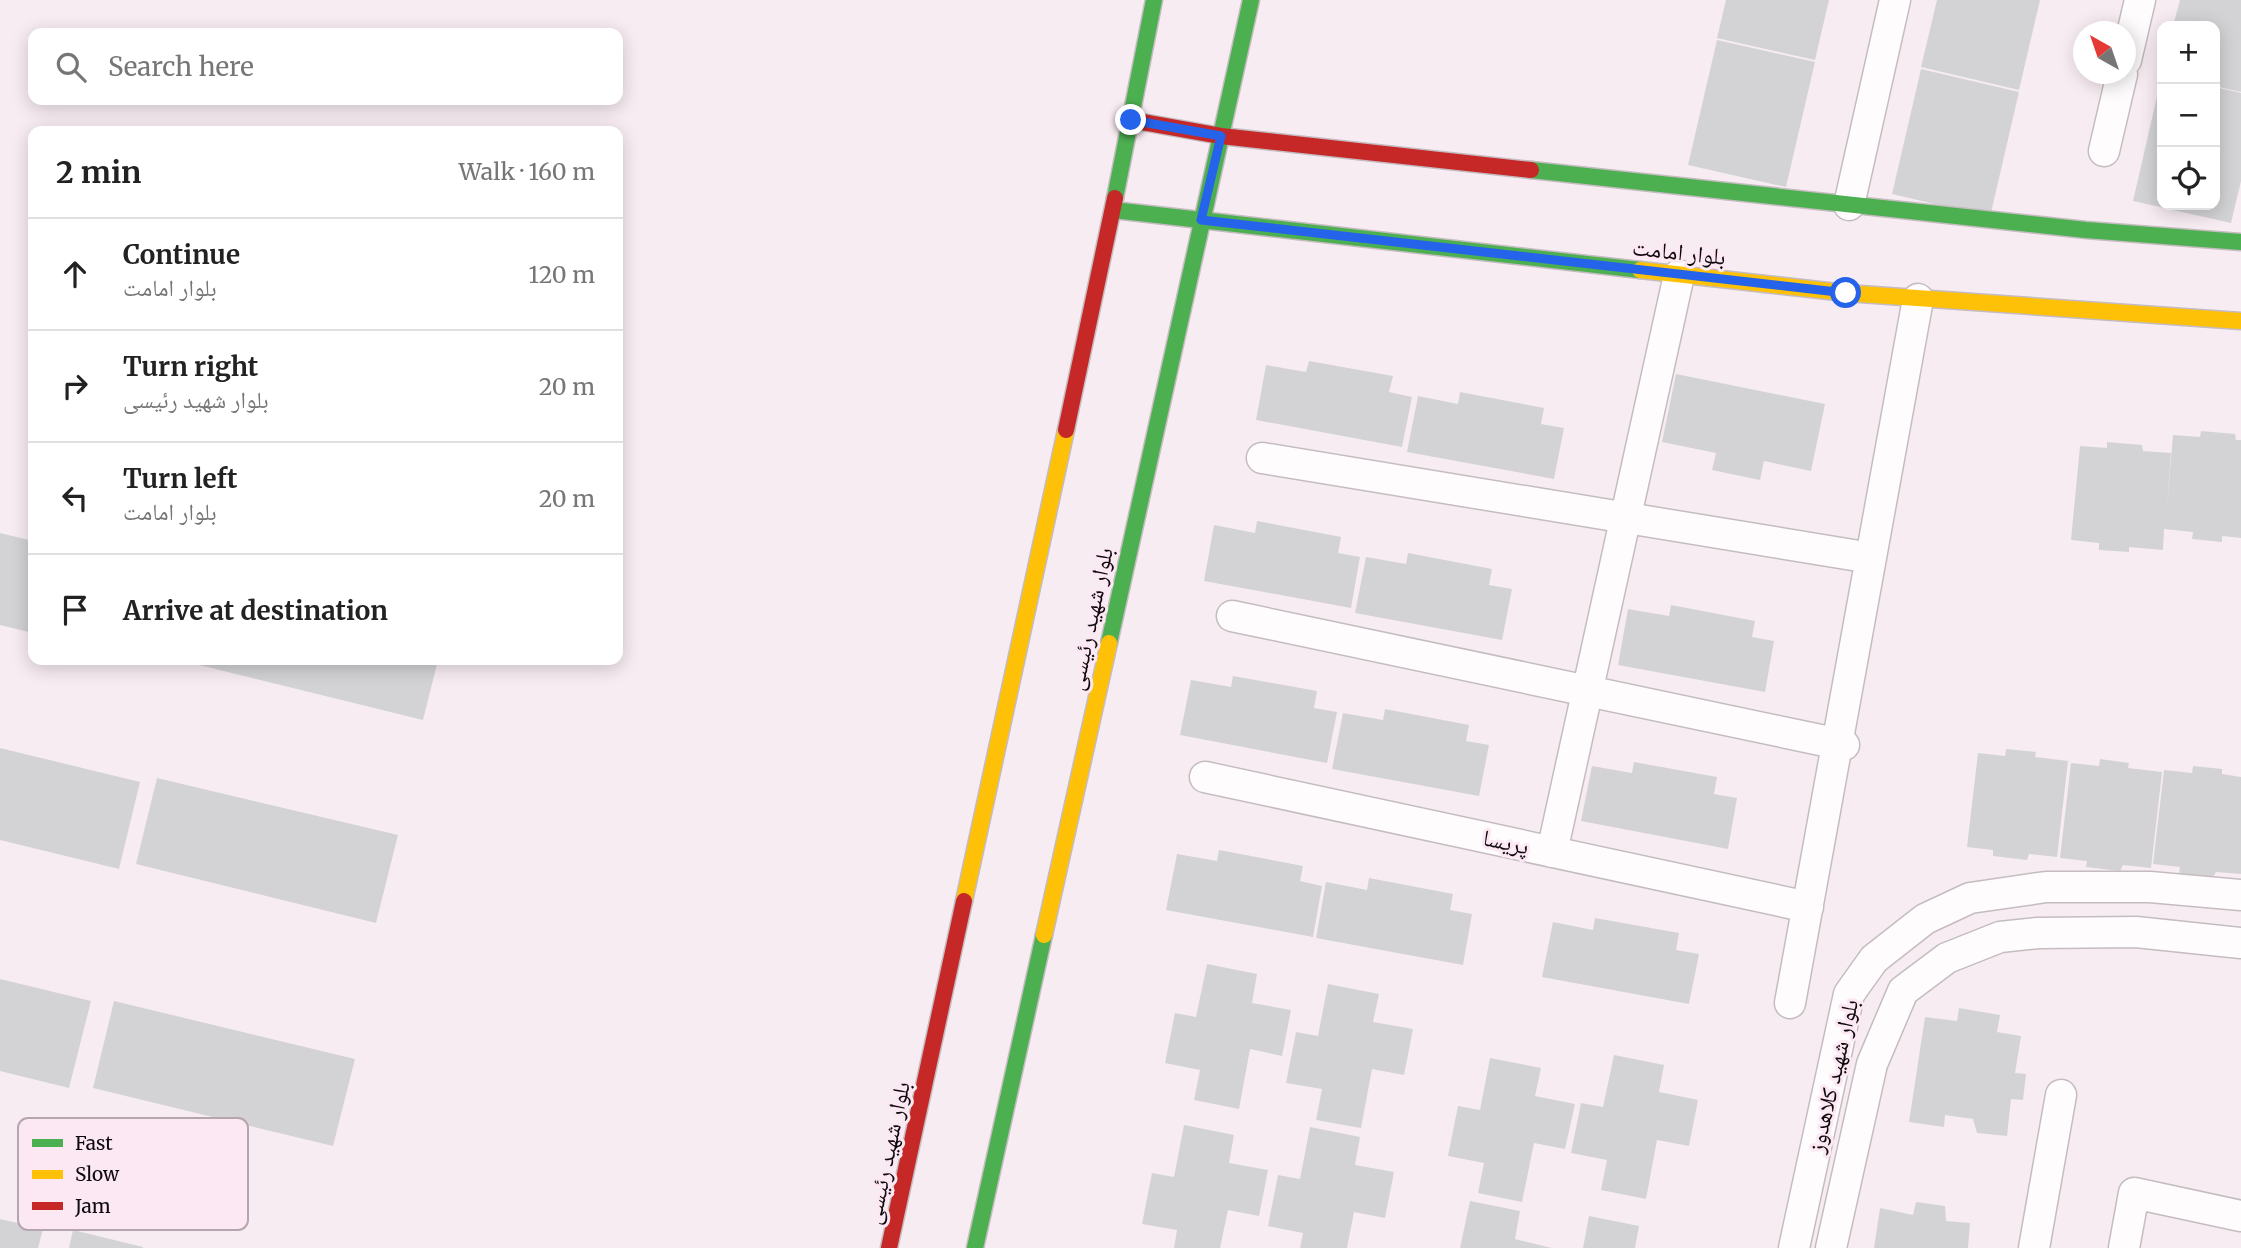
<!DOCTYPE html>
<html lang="en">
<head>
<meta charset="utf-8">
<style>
	:root { --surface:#fff; --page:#f6f6f6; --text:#222; --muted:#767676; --line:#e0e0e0 }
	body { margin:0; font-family:Merriweather,"Noto Naskh Arabic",serif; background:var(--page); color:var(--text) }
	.controls { position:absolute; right:21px; top:21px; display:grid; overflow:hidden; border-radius:14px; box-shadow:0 4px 18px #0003 }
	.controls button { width:63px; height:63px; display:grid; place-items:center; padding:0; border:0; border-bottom:2px solid var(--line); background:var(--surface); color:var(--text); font:35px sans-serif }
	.compass { position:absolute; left:2073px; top:21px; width:63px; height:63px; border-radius:50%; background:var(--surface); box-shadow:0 4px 18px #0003; rotate:320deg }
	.stop { position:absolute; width:21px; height:21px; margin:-16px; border:5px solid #2563eb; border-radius:50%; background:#fff }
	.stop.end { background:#2563eb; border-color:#fff; box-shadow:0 2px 7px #0008 }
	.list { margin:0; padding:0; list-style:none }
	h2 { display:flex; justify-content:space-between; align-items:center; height:91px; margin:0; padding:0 28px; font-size:30px }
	h2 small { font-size:23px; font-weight:400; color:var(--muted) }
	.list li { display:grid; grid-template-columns:46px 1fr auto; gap:21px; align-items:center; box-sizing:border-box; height:112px; padding:0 28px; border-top:2px solid var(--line) }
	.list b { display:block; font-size:26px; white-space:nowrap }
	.list p { margin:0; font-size:23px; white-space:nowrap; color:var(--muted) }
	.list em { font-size:23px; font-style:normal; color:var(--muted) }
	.icon { flex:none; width:38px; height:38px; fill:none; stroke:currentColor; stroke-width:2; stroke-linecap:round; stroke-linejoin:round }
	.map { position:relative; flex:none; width:2241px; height:1248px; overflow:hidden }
	.search { position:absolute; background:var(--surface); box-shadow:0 4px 18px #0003; left:28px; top:28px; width:595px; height:77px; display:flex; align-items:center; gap:18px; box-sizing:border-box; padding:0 24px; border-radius:14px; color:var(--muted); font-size:26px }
	.panel { position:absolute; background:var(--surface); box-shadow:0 4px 18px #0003; left:28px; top:126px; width:595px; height:539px; border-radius:14px }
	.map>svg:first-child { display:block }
	.building { fill:#d3d3d5 }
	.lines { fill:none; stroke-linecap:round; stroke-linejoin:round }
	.street-casing { stroke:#c4bcc0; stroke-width:33 }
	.fast-casing { stroke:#c4bcc0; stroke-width:19 }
	.slow-casing { stroke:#c4bcc0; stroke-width:19 }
	.jam-casing { stroke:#c4bcc0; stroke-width:19 }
	.street { stroke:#fefcfd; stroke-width:30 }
	.fast { stroke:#4caf50; stroke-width:16 }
	.slow { stroke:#ffc107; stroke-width:16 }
	.jam { stroke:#c62828; stroke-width:16 }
	.route { stroke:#2563eb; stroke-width:9 }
	.labels { text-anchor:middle; stroke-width:6; stroke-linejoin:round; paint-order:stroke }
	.street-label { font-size:23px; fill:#0f090d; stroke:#fce8f3 }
	.key { fill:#fce8f3; stroke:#b5a5ae; stroke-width:2 }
	.key-label { font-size:19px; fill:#0f090d }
</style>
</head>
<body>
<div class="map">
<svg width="2241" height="1248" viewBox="0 0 2241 1248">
	<rect width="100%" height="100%" fill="#f7ecf2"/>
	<!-- building -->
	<path class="building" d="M1726,0H1829L1815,60L1717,38Z
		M1937,0H2040L2019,90L1921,67Z
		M2180,0H2241V92L2215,86V26H2173Z
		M1717,40L1815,62L1786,187L1688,165Z
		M1921,69L2019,92L1990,217L1892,194Z
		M2161,79L2162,205H2215V87L2241,93V181L2231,223L2133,201Z
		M1309,361L1393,376L1389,392L1412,397L1402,447L1256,420L1266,365L1306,372Z
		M1676,374L1825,404L1811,471L1764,461L1760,480L1712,470L1716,453L1662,442Z
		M1460,392L1544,408L1541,424L1564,428L1554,479L1407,452L1418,396L1458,404Z
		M2201,431L2235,434L2236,440H2241V538L2222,536V542L2192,539L2193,532L2164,529L2163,550L2129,547V552L2099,550V543L2071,540L2080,446L2107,448V442L2142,445L2143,451L2171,453L2167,508L2173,435L2200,437Z
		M1257,521L1341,537L1338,553L1360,557L1351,608L1204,581L1214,525L1255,533Z
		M0,533L33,541V633L0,625Z
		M1408,553L1492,569L1489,585L1512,589L1502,640L1355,613L1366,557L1406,564Z
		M1671,605L1755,621L1752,637L1774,641L1765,692L1618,665L1628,609L1669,616Z
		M179,660H438L423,720Z
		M1233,676L1317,691L1314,708L1337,712L1327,763L1180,735L1191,680L1231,687Z
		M1385,709L1469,725L1466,741L1489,745L1479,796L1332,769L1343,713L1383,720Z
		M0,748L140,782L119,869L0,840Z
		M2006,749L2036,752L2035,757L2068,761L2057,857L2029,854L2027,860L1993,856V850L1967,847L1978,753L2005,756Z
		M2100,759L2129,763L2128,768L2162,772L2151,868L2123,865L2120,871L2086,867L2087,861L2060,858L2071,763L2099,766Z
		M1634,762L1717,777L1714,794L1737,798L1728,849L1581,821L1592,766L1632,773Z
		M2193,766L2222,769V774L2241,777V874L2216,872L2213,877L2179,874L2180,867L2153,864L2164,770L2192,773Z
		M157,778L398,835L376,923L136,864Z
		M1219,850L1303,866L1300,881L1322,886L1313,937L1166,910L1177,854L1217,861Z
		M1369,878L1453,894L1450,910L1472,914L1463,965L1316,938L1326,882L1367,890Z
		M1595,918L1679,933L1676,950L1699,954L1689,1004L1542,977L1553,922L1593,930Z
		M1207,964L1257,974L1252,1003L1291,1010L1282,1056L1250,1049L1239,1109L1194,1100L1200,1070L1165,1063L1175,1013L1196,1017Z
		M0,979L91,1001L69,1088L0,1071Z
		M1328,984L1379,994L1373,1022L1413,1029L1404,1075L1372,1069L1361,1128L1316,1120L1322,1089L1286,1083L1296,1032L1318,1036Z
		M114,1001L355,1059L333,1146L93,1088Z
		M1959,1008L2000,1015L1997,1032L2021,1036L2015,1073L2026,1074L2023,1100L2011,1099L2007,1136L1977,1133L1973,1119L1945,1115L1944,1127L1909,1122L1925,1017L1957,1021Z
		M1614,1055L1664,1065L1659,1092L1698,1100L1689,1146L1657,1140L1646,1199L1601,1190L1607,1160L1571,1153L1581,1103L1603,1107Z
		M1490,1058L1541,1068L1535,1096L1575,1104L1565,1149L1534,1143L1522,1202L1478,1193L1484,1163L1448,1156L1458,1106L1480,1110Z
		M1184,1125L1234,1135L1229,1163L1268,1170L1259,1216L1228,1210L1220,1248H1174L1177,1230L1142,1224L1152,1173L1174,1177Z
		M1310,1127L1360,1137L1355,1165L1394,1172L1385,1218L1354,1212L1347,1248H1300L1303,1233L1268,1226L1278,1175L1300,1179Z
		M1470,1201L1520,1211L1515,1239L1552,1248H1460Z
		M1916,1202L1945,1206L1946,1221L1970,1223L1968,1248H1874L1880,1208L1913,1215Z
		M1589,1216L1639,1226L1635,1248H1583Z
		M0,1219L43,1229L38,1248H0Z
		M73,1230L143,1247V1248H69Z"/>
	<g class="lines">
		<defs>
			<path id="street" d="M2126,60L2140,0
				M2104,151L2122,74
				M1849,205L1895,0
				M1262,458L1871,558
				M1232,616L1844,745
				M1205,777L1808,907
				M1552,852L1679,275
				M1790,1003L1918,299
				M1794,1248L1849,994L1874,959L1925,919L1970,898L2046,887H2150L2241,895
				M1831,1248L1872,1064L1903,991L1947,958L2000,937L2038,933L2136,932L2241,943
				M2034,1248L2061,1095
				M2124,1248L2134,1193L2241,1216"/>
			<path id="fast" d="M1531,170L2086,230L2241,242
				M1115,198L1154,0
				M1113,210L1640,270
				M1109,643L1251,0
				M975,1248L1044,935"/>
			<path id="slow" d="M1640,270L1846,293L2241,321
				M964,901L1066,430
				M1044,935L1109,643"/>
			<path id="jam" d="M1131,120L1221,136L1531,170
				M1066,430L1115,198
				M889,1248L964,901"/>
		</defs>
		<!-- street casing -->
		<use href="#street" class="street-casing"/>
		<!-- fast casing -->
		<use href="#fast" class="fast-casing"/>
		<!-- slow casing -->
		<use href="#slow" class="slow-casing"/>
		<!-- jam casing -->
		<use href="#jam" class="jam-casing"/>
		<!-- street -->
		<use href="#street" class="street"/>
		<!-- fast -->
		<use href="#fast" class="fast"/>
		<!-- slow -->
		<use href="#slow" class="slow"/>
		<!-- jam -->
		<use href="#jam" class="jam"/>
	</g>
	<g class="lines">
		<!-- route -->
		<path class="route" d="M1131,120L1221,136L1201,220L1846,293"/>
	</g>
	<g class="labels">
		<!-- street labels -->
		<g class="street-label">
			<text transform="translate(1679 252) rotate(6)" y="8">بلوار امامت</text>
			<text transform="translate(1090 619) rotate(-78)" y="8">بلوار شهید رئیسی</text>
			<text transform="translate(1506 842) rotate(12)" y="8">پریسا</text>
			<text transform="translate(1833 1076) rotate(-77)" y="8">بلوار شهید کلاهدوز</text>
			<text transform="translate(887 1153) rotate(-78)" y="8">بلوار شهید رئیسی</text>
		</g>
	</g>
	<!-- legend -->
	<rect x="18" y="1118" width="230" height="112" rx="10" class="key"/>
	<rect x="32" y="1139" width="31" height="8" fill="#4caf50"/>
	<rect x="32" y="1170" width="31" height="9" fill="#ffc107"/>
	<rect x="32" y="1202" width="31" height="8" fill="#c62828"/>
	<g class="key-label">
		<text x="75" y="1150">Fast</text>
		<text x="75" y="1181">Slow</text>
		<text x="75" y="1213">Jam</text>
	</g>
</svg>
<div class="controls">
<button>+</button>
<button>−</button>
<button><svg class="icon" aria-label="locate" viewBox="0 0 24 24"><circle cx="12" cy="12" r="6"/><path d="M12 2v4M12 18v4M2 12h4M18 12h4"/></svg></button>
</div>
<svg class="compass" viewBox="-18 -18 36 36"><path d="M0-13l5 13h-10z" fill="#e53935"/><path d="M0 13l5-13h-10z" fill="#767676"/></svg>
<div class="stop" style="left:1846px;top:293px"></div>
<div class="stop end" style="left:1131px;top:120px"></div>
<div class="search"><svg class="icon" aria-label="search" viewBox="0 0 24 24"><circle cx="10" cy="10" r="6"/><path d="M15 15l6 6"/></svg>Search here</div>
<section class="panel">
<h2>2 min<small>Walk · 160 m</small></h2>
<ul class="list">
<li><svg class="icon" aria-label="ahead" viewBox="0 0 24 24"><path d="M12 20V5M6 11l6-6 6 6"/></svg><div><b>Continue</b><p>بلوار امامت</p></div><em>120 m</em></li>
<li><svg class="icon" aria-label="right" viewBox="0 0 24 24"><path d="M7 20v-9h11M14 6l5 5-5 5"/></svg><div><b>Turn right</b><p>بلوار شهید رئیسی</p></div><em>20 m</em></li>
<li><svg class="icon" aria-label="left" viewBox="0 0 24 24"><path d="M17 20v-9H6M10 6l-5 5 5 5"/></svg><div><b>Turn left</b><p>بلوار امامت</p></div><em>20 m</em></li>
<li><svg class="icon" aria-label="arrive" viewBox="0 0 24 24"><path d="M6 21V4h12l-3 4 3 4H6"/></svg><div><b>Arrive at destination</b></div></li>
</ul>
</section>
</div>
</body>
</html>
